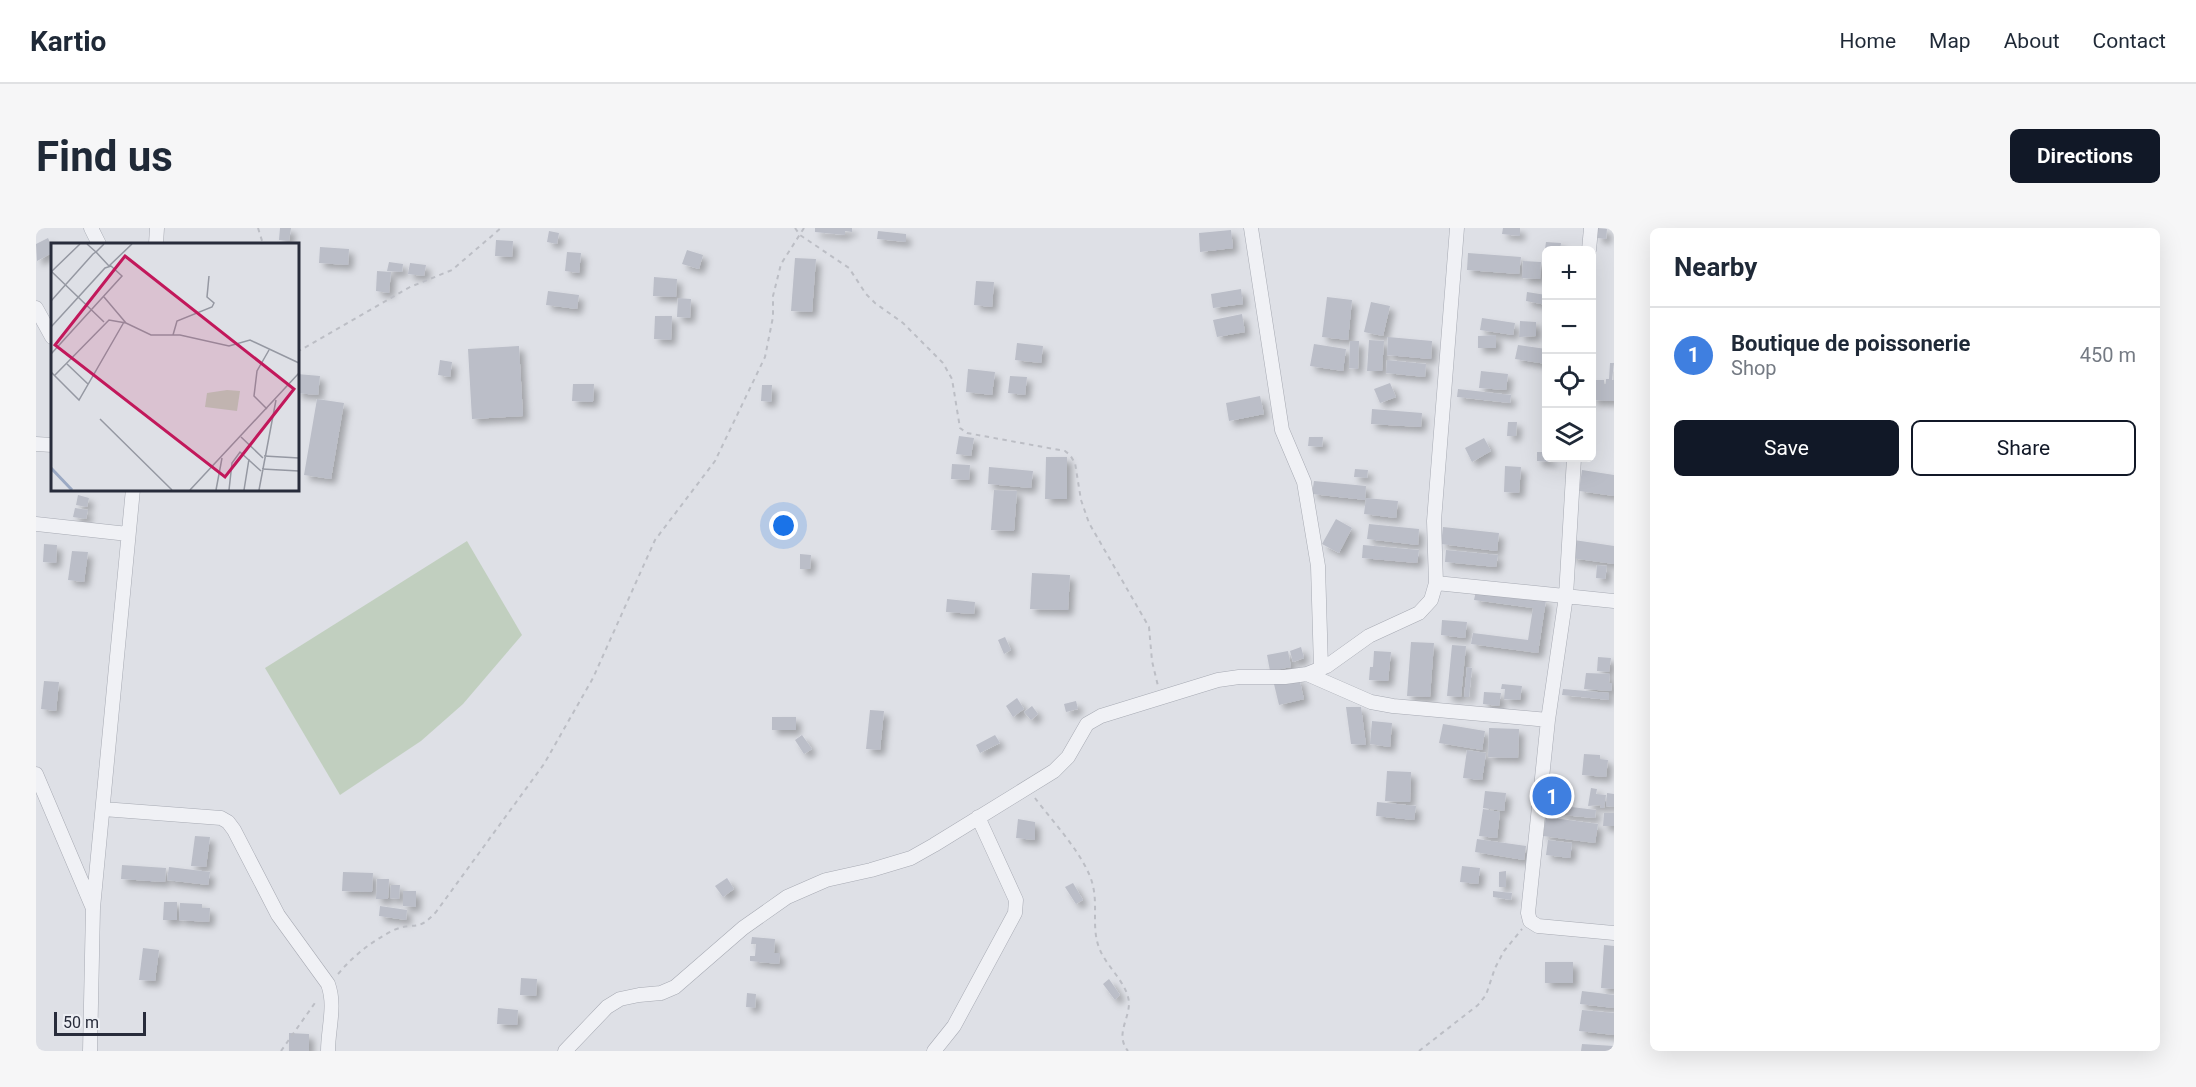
<!DOCTYPE html>
<html lang="en">
<head>
<meta charset="utf-8">
<style>
	:root { --surface:#fff; --page:#f6f6f7; --text:#1f2937; --muted:#747a83; --line:#e0e1e3; --accent:#111827 }
	body { margin:0; font-family:Roboto,sans-serif; background:var(--page); color:var(--text) }
	.controls { position:absolute; right:18px; top:18px; display:grid; overflow:hidden; border-radius:9px; box-shadow:0 6px 24px #0002 }
	.controls button { width:54px; height:54px; display:grid; place-items:center; padding:0; border:0; border-bottom:2px solid var(--line); background:var(--surface); color:var(--text); font:30px sans-serif }
	.scale { position:absolute; left:18px; bottom:15px; width:92px; box-sizing:border-box; padding-left:6px; border:3px solid #282c3b; border-top:0; font-size:16px; line-height:21px; white-space:nowrap; color:#282c3b; -webkit-text-stroke:4px #edeff4; paint-order:stroke }
	.you { position:absolute; left:748px; top:298px; width:21px; height:21px; margin:-15px; border:4px solid #fff; border-radius:50%; background:#1a73e8; box-shadow:0 0 0 9px #1a73e833 }
	.badge { display:grid; place-items:center; width:39px; height:39px; border-radius:50%; background:var(--accent); color:#fff; font-size:20px; font-weight:700 }
	.pin { position:absolute; translate:-50% -50%; border:3px solid #fff; box-shadow:0 2px 6px #0006 }
	.list { margin:0; padding:0; list-style:none }
	h2 { display:flex; justify-content:space-between; align-items:center; height:78px; margin:0; padding:0 24px; font-size:26px }
	h2 small { font-size:20px; font-weight:400; color:var(--muted) }
	.list li { display:grid; grid-template-columns:39px 1fr auto; gap:18px; align-items:center; box-sizing:border-box; height:96px; padding:0 24px; border-top:2px solid var(--line) }
	.list b { display:block; font-size:22px; white-space:nowrap }
	.list p { margin:0; font-size:20px; white-space:nowrap; color:var(--muted) }
	.list em { font-size:20px; font-style:normal; color:var(--muted) }
	.actions { display:flex; gap:12px; padding:18px 24px }
	.actions a { flex:1; padding:14px 0; border:2px solid var(--accent); border-radius:9px; text-align:center; font-size:21px; color:var(--accent) }
	.actions .main { background:var(--accent); color:#fff }
	.icon { flex:none; width:33px; height:33px; fill:none; stroke:currentColor; stroke-width:2; stroke-linecap:round; stroke-linejoin:round }
	.map { position:relative; flex:none; width:1578px; height:823px; overflow:hidden; border-radius:9px }
	header { display:flex; align-items:center; gap:36px; box-sizing:border-box; height:84px; padding:0 30px; background:var(--surface); border-bottom:2px solid var(--line) }
	header strong { font-size:28px }
	nav { display:flex; gap:33px; margin-inline-start:auto; font-size:21px }
	.intro { display:flex; align-items:center; justify-content:space-between; box-sizing:border-box; height:144px; padding:0 36px }
	h1 { margin:0; font-size:42px }
	.button { padding:15px 27px; border-radius:9px; background:var(--accent); color:#fff; font-size:21px; font-weight:700 }
	main { display:flex; gap:36px; padding:0 36px }
	aside { flex:1; background:var(--surface); border-radius:9px; box-shadow:0 6px 24px #0002 }
	.map>svg:first-child { display:block }
	.green { fill:#c1cfbf }
	.building { fill:#bbbec8; filter:url(#shadow) }
	.lines { fill:none; stroke-linecap:round; stroke-linejoin:round }
	.street-casing { stroke:#a7aab3; stroke-width:15 }
	.path { stroke:#bcbec5; stroke-width:2; stroke-dasharray:4.5 4.5; stroke-linecap:butt }
	.street { stroke:#f0f1f5; stroke-width:14 }
	.inset-river { fill:none; stroke:#9ba9c3; stroke-width:3 }
	.inset-road { fill:none; stroke:#9598a2; stroke-width:1.5 }
	.view { fill:#c2185b; fill-opacity:0.15; stroke:#c2185b; stroke-width:3 }
	.inset-edge { fill:none; stroke:#282c3b; stroke-width:3 }
</style>
</head>
<body>
<header>
<strong>Kartio</strong>
<nav><a>Home</a><a>Map</a><a>About</a><a>Contact</a></nav>
</header>
<div class="intro"><h1>Find us</h1><a class="button">Directions</a></div>
<main>
<div class="map">
<svg width="1578" height="823" viewBox="0 0 1578 823">
	<defs>
		<filter id="shadow"><feDropShadow dx="5" dy="5" stdDeviation="3" flood-color="#0004"/></filter>
	</defs>
	<rect width="100%" height="100%" fill="#dee0e6"/>
	<!-- green -->
	<path class="green" d="M431,313L486,407L427,476L385,513L304,567L229,440Z"/>
	<!-- building -->
	<path class="building" d="M244,0H255L253,13L243,12Z
		M779,0H816V4L809,3V7L779,4Z
		M1467,0H1484V8L1466,6Z
		M1562,0L1571,1L1570,11L1561,10Z
		M1195,2L1197,20L1164,24L1163,5Z
		M513,3L523,5L521,16L511,14Z
		M842,3L870,6V14L841,11Z
		M12,10L16,19V25L1,33L0,16Z
		M460,12L477,13L476,29L459,28Z
		M1510,14L1525,15L1524,22H1510V30L1508,29Z
		M284,19L313,21L312,37L283,35Z
		M651,22L667,27L663,41L646,36Z
		M531,24L545,25L543,45L529,43Z
		M1432,25L1485,29L1483,46L1431,42Z
		M759,30L780,31L776,84L755,83Z
		M1487,33L1505,34L1504,51L1486,50Z
		M353,34L367,36L366,44L351,43Z
		M374,35L390,37L388,48L372,46Z
		M341,43L355,44L353,65L340,63Z
		M618,49L641,51L640,69L617,68Z
		M940,53L958,54L956,79L938,77Z
		M1205,61L1207,76L1177,80L1175,66Z
		M512,63L543,67L541,81L510,77Z
		M1491,64L1510,67V77L1490,73Z
		M1291,69L1316,72L1312,112L1286,109Z
		M642,70L655,71L654,90L641,89Z
		M1335,74L1354,78L1347,108L1328,104Z
		M1206,86L1209,104L1181,109L1177,92Z
		M619,88H636L635,112L618,111Z
		M1446,90L1479,95L1477,107L1444,102Z
		M1484,93L1500,94V108L1483,109Z
		M1460,107V120H1442V108Z
		M1352,109L1396,113L1395,131L1351,127Z
		M1333,112L1348,113L1346,143H1331Z
		M1314,113H1323L1322,141L1313,140Z
		M981,115L1007,118L1005,135L979,132Z
		M1278,116L1310,121L1307,143L1274,138Z
		M1482,117L1510,121V136L1479,131Z
		M483,118L487,188L436,191L432,121Z
		M404,132L416,134L414,149L402,147Z
		M1351,132L1390,136L1389,149L1350,145Z
		M1574,135H1578L1576,152H1578V173L1556,172V152H1568V156H1570V151H1573Z
		M932,141L959,144L956,167L930,164Z
		M1445,143L1472,146L1470,162L1443,160Z
		M261,146L284,148L282,167L261,165Z
		M974,148L991,149L989,167L972,165Z
		M1354,155L1360,169L1344,175L1338,161Z
		M537,156H558L557,174L536,173Z
		M726,157H736L735,174L725,173Z
		M1422,161L1475,167L1474,175L1421,169Z
		M1224,168L1228,186L1193,193L1190,175Z
		M281,171L308,175L295,251L268,247Z
		M1336,181L1386,185L1385,199L1335,196Z
		M1472,194H1481L1480,208H1471Z
		M923,208L938,210L935,228L920,226Z
		M1273,209H1287L1286,219L1272,218Z
		M1448,210L1455,223L1436,234L1429,220Z
		M1501,224H1510V230H1516V234L1501,233Z
		M1010,229H1031V271H1009Z
		M916,236L934,237L933,252L915,251Z
		M1469,238L1485,239L1483,265L1468,264Z
		M953,239L997,243L995,260L952,256Z
		M1319,241L1332,242L1331,250L1318,249Z
		M1546,242L1578,247V268L1543,263Z
		M1278,253L1330,258L1329,272L1276,266Z
		M958,262L981,263L978,303L955,302Z
		M42,267L53,270L51,279L40,277Z
		M1330,270L1362,273L1360,290L1328,286Z
		M39,280L52,282L50,291L37,289Z
		M1300,291L1316,300L1303,325L1286,316Z
		M1333,296L1383,301L1382,317L1331,311Z
		M1407,299L1463,305L1461,323L1405,316Z
		M1538,312L1578,318V336L1535,330Z
		M8,316L21,317L20,335L7,334Z
		M1327,317L1383,322L1381,335L1326,330Z
		M1410,322L1462,327L1460,339L1409,334Z
		M36,323L52,324L48,354L32,352Z
		M764,326L775,327L774,341H764Z
		M1561,337L1571,338L1569,351L1560,350Z
		M996,345L1034,347L1032,382L994,381Z
		M1440,363L1510,372L1502,425L1435,416L1437,405L1492,412L1497,380L1438,372Z
		M911,371L939,374L938,386L910,384Z
		M1406,392L1431,394L1429,410L1405,407Z
		M969,409L975,422L968,426L962,412Z
		M1375,414L1398,415L1394,469L1371,468Z
		M1416,417L1430,418L1425,469L1411,468Z
		M1265,419L1268,430L1257,434L1254,423Z
		M1252,423L1255,439L1234,443L1231,427Z
		M1338,423L1355,424L1352,453L1333,452L1334,439H1337Z
		M1562,429L1575,430L1573,444L1561,443Z
		M1431,439L1436,440L1433,469H1428Z
		M1550,445L1574,446L1573,455H1576L1575,463L1548,461Z
		M1263,450L1268,471L1243,477L1238,456Z
		M8,453L23,454L20,483L5,481Z
		M1466,456L1486,458L1484,472L1468,471L1469,461H1465Z
		M1527,461L1573,465V472L1526,467Z
		M1448,464L1465,465L1463,478L1447,476Z
		M981,470L988,481L977,489L970,478Z
		M1040,473L1042,481L1030,484L1028,476Z
		M996,478L1002,486L995,492L988,484Z
		M1310,479H1325L1330,517L1315,516Z
		M834,482L848,483L844,522L830,521Z
		M736,489H760V502H736Z
		M1336,493L1356,495L1354,519L1334,516Z
		M1407,496L1449,503L1446,522L1403,515Z
		M1453,500L1483,501L1482,530L1452,529Z
		M766,507L776,521L768,526L759,512Z
		M959,507L964,515L944,525L940,517Z
		M1431,522L1450,525L1446,552L1427,550Z
		M1548,526L1564,527V531L1572,532L1570,549L1546,547Z
		M1351,543L1375,544L1374,574L1349,573Z
		M1555,560L1561,561L1560,566L1570,567L1568,580H1564L1565,577L1552,578Z
		M1449,563L1470,565L1468,583L1447,580Z
		M1571,565L1578,566V579L1570,578Z
		M1341,574L1380,578L1378,592L1340,588Z
		M1527,578L1560,582L1559,590L1526,587Z
		M1447,581L1464,584L1461,610L1443,608Z
		M1568,585H1578V598H1567Z
		M1510,589L1562,596L1559,615L1507,608Z
		M982,591L999,594V612L980,610Z
		M159,608L174,609L170,639L155,638Z
		M1441,611L1490,618L1488,632L1439,624Z
		M1512,612L1536,615L1534,630L1510,627Z
		M86,637L130,640L129,654L85,651Z
		M1426,638L1444,640L1442,656L1424,654Z
		M133,639L174,644L172,657L131,652Z
		M1470,643V659H1463V644Z
		M307,644L337,645L336,664L306,663Z
		M691,650L698,661L687,669L679,658Z
		M341,651H353L352,671H340Z
		M1037,655L1047,672L1040,676L1029,659Z
		M355,657H364L363,671L354,670Z
		M367,663H380V679L367,678Z
		M1457,663L1476,665L1475,672L1457,669Z
		M128,674H141V692H127Z
		M144,675L166,676V680H174L173,694L143,692Z
		M344,678L371,682L370,692L343,688Z
		M716,709L739,711L738,725H744L743,736L714,733V728H719L720,716H715Z
		M1568,717L1578,718V761L1565,760Z
		M107,720L123,722L119,753L103,752Z
		M1509,734H1537V755H1509Z
		M485,750L501,751L500,768L484,767Z
		M1073,751L1084,767L1079,772L1067,756Z
		M1546,763L1578,767V780L1544,776Z
		M711,765L720,766L719,780L710,779Z
		M462,780L482,782L481,797L461,796Z
		M1546,782L1578,785V807L1543,803Z
		M253,805L273,806V823H253Z
		M1546,816L1578,818V823H1545Z"/>
	<g class="lines">
		<defs>
			<path id="street" d="M55,0L63,16
				M1215,0L1246,202L1268,254L1282,338L1285,440
				M120,16L121,0
				M1553,22L1555,0
				M0,80L16,109
				M0,216L16,217
				M1538,230L1530,368L1512,492L1492,685L1494,693L1502,698L1578,705
				M0,296L92,306
				M1400,355L1578,373
				M1271,446L1335,474L1357,478L1512,492
				M0,546L56,678
				M67,581L185,590L192,594L198,602L242,687L292,756C300,778 292,800 292,823
				M54,823L57,680L97,261
				M529,823L571,779L584,771L603,767L625,765L639,759L707,700L751,669L790,652L835,642L875,630L898,617L1018,543L1032,529L1051,496L1065,488L1182,452L1203,449H1249L1271,446L1291,438L1333,408L1383,385L1395,372L1400,355L1398,293L1421,0
				M898,823L918,798L979,685L980,672L942,589"/>
		</defs>
		<!-- street casing -->
		<use href="#street" class="street-casing"/>
		<!-- path -->
		<path class="path" d="M222,0L227,16
			M759,0L764,7L813,40L830,66L839,75L867,95L907,135L916,151L924,200L931,205L1029,223L1034,227L1039,235L1045,272L1053,295L1113,399L1116,433L1122,458
			M261,124L374,59L416,42L465,0
			M999,570C1017,594 1051,630 1057,658C1062,679 1055,702 1064,722C1071,739 1092,756 1093,775C1093,792 1079,807 1092,823
			M302,746C318,727 336,713 358,702C379,693 381,705 400,684L508,536L557,450L619,312L679,233L729,129L737,89V68L745,36L768,0
			M245,823L281,772
			M1383,823L1442,777L1450,767L1459,740L1468,723L1486,701"/>
		<!-- street -->
		<use href="#street" class="street"/>
	</g>
	<!-- overview -->
	<g transform="translate(15 15)">
		<rect width="248" height="248" fill="#dee0e6"/>
		<path d="M176,147L189,148L186,168L154,164L156,150Z" fill="#c1cfbf"/>
		<path class="inset-river" d="M0,225L21,247"/>
		<path class="inset-road" d="M36,1L45,9L53,1M0,28L53,79M0,29L29,1M53,54L75,80M0,58L42,11L45,9L58,23L81,1M0,84L54,25L60,23L71,33L0,111M122,92L126,78L161,64L163,60L156,54L158,33M16,121L37,141M0,129L28,157L73,79M4,132L58,77L75,80L100,92H129L178,103L199,97L248,120M216,166L203,153L206,128L218,107M49,176L121,247M190,194L212,215M213,213L248,215M211,226L248,228M139,247L248,130M165,247L171,215M178,247L181,220L189,209L210,228M193,247L198,216M208,247L225,157"/>
		<path class="view" d="M74,13L243,146L174,234L4,102Z"/>
		<rect width="248" height="248" class="inset-edge"/>
	</g>
</svg>
<div class="controls">
<button>+</button>
<button>−</button>
<button><svg class="icon" aria-label="locate" viewBox="0 0 24 24"><circle cx="12" cy="12" r="6"/><path d="M12 2v4M12 18v4M2 12h4M18 12h4"/></svg></button>
<button><svg class="icon" aria-label="layers" viewBox="0 0 24 24"><path d="M12 4l9 5-9 5-9-5zM3 14l9 5 9-5"/></svg></button>
</div>
<div class="scale">50 m</div>
<div class="you"></div>
<div class="pin badge" style="left:1516px;top:568px;background:#3f7fe0">1</div>
</div>
<aside>
<h2>Nearby<small></small></h2>
<ul class="list">
<li><span class="badge" style="background:#3f7fe0">1</span><div><b>Boutique de poissonerie</b><p>Shop</p></div><em>450 m</em></li>
</ul>
<div class="actions"><a class="main">Save</a><a>Share</a></div>
</aside>
</main>
</body>
</html>
